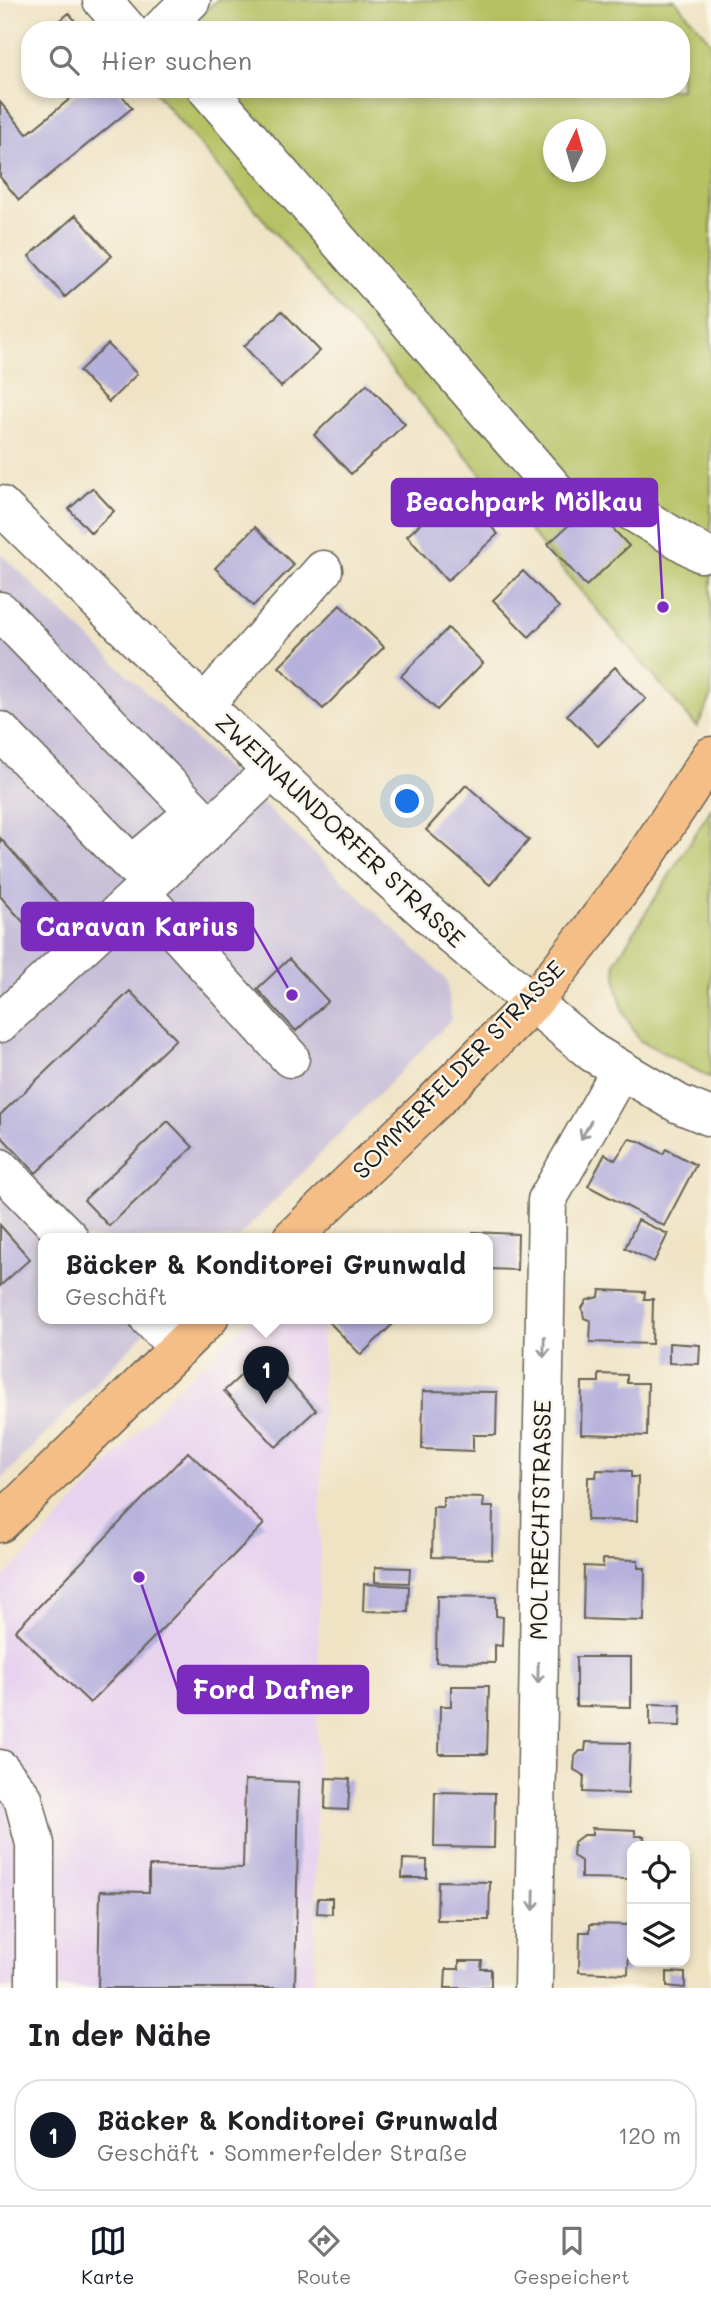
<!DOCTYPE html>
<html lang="de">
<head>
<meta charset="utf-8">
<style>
	:root { --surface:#fff; --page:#f6f6f6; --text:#202124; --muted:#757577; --line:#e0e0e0; --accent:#111827 }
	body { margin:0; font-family:Mali,sans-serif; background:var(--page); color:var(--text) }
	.controls { position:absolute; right:21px; bottom:21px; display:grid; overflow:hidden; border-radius:14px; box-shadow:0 4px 10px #0003 }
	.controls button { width:63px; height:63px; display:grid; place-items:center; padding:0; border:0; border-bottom:2px solid var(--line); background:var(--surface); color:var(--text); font:35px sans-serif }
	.compass { position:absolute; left:543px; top:119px; width:63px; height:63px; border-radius:50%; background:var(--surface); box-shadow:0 4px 10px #0003; rotate:5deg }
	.you { position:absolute; left:408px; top:802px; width:24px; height:24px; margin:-18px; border:5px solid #fff; border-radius:50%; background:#1a73e8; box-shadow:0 0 0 10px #1a73e833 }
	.badge { display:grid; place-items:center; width:46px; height:46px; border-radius:50%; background:var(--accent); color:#fff; font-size:23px; font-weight:700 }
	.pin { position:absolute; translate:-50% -58px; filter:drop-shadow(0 2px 4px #0008) }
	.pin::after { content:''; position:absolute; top:37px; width:24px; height:21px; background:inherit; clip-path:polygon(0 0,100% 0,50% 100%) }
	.popup { position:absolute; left:38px; top:1233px; width:455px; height:91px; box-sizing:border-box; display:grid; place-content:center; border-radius:14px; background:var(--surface); filter:drop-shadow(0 2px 5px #0005); font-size:23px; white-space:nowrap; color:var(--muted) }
	.popup b { font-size:26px; color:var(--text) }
	.popup::after { content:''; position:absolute; left:50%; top:100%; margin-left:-14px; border:14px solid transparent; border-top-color:var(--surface) }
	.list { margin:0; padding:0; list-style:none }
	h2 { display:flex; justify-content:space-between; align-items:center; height:91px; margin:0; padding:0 28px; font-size:30px }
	h2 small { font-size:23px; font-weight:400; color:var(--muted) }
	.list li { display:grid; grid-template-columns:46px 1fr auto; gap:21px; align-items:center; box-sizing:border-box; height:112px; margin:0 14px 14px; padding:0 14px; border:2px solid var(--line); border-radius:28px }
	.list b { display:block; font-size:26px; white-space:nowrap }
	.list p { margin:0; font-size:23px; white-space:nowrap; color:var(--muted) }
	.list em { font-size:23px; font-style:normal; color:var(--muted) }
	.icon { flex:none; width:38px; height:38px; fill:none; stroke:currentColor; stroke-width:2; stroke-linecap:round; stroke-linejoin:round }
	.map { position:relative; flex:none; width:711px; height:1988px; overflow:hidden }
	.search { position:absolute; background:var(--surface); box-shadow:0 4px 10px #0003; left:21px; right:21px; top:21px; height:77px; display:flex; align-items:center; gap:18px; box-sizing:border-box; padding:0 24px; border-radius:28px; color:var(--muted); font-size:26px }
	.sheet { height:217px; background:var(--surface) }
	nav { display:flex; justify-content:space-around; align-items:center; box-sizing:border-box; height:98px; border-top:2px solid var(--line); background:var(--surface); font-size:19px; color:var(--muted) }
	nav a { display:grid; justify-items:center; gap:4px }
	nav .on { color:var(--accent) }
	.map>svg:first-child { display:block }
	.built { fill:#e7d2ef }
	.industrial { fill:#c8bfd8 }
	.green { fill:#b5c163; stroke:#686e40; stroke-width:2; fill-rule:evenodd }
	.building { fill:#b6b0dc }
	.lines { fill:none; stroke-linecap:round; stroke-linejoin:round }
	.minor-casing { stroke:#666257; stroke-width:41 }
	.major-casing { stroke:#666257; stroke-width:41 }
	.minor { stroke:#fff; stroke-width:38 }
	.major { stroke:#f6be87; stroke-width:38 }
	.oneway { stroke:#999 }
	.labels { text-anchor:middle; stroke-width:5; stroke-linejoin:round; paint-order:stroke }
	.street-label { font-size:24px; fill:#1c1c1c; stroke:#fbf7ec }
	.leader { fill:none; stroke:#7b2cbf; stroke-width:2.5 }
	.callout-dot { fill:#7b2cbf; stroke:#fbf7ec; stroke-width:2.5 }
	.callout { fill:#7b2cbf; stroke:#7b2cbf; stroke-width:2.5 }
	.callout-label { font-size:26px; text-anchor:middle; font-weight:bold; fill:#fff }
</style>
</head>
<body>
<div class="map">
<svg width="711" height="1988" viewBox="0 0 711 1988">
	<rect width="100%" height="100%" fill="#fbf7ec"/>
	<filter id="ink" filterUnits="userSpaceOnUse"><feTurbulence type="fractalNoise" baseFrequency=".0143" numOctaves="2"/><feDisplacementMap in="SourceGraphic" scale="14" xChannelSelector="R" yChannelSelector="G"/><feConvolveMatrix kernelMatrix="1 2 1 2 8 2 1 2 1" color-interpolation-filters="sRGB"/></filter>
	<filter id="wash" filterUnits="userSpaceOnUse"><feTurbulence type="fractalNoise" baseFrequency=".00686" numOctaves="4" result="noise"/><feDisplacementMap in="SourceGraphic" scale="28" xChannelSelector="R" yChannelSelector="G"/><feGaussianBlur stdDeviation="1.57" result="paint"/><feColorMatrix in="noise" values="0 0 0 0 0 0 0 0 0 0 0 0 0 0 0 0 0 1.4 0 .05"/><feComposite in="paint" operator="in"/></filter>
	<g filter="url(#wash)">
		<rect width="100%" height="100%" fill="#efe3c4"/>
		<!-- built -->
		<path class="built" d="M251,1318H323L314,1988H0V1581L33,1548L173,1393Z"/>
		<!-- industrial -->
		<path class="industrial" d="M0,553L447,980L451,1020L238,1238H44V1318H159L0,1481Z"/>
		<!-- green -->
		<path class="green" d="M217,0H675L711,42V698L697,727L152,89H681V30H185ZM554,130H596V172H554Z
			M711,809V1078L639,1040L624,1013L617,988L615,962Z"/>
		<g id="blocks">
			<!-- building -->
			<path class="building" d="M69,13L82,30H49Z
				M82,89H117L132,108L19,200L0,177V102L27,134Z
				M76,215L112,256L65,297L29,256Z
				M282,311L320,351L281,387L244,346Z
				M108,344L137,374L109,402L79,371Z
				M367,384L405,424L351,474L314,435Z
				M92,488L114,511L91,533L69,509Z
				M457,490L498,534L447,581L407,536Z
				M591,505L629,546L586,586L548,544Z
				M255,527L294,565L253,606L215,568Z
				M523,571L559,607L529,637L493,600Z
				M340,605L384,647L323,709L279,667Z
				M448,628L483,663L437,710L401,676Z
				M615,667L646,699L598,746L567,715Z
				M466,785L529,840L490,885L426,830Z
				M0,838L70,916L41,942L0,896Z
				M289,959L328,1001L296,1031L257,989Z
				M130,991L176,1039L36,1173L0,1135V1115Z
				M168,1121L193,1147L109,1226L84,1200Z
				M629,1139L639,1141L663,1154L666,1149L696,1165L664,1226L588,1186L605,1154L615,1160Z
				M638,1220L668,1234L654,1262L625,1248Z
				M0,1225L30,1259L0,1286Z
				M473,1232L518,1234L517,1270L488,1269V1238H473Z
				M600,1290L645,1292L644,1299H653L652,1344L590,1342L591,1321L584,1318L582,1308L587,1300L599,1297Z
				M333,1318H399L361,1355L329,1322Z
				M669,1343L700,1345L699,1364L669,1363Z
				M264,1354L316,1410L276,1447L224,1391Z
				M599,1374L627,1375V1383H648L647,1436L581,1434L582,1382H599Z
				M423,1391L497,1392L496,1435H473V1451L422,1449Z
				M188,1452L264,1524L90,1703L15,1631Z
				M597,1470L631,1471V1477H638L637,1521L587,1520L588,1477H596Z
				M443,1497L484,1498L483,1507H493L492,1559L432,1557L433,1507H443Z
				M603,1559L638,1560V1568H645L644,1621L583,1619L584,1566L603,1567Z
				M375,1567L410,1568L409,1583L375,1582Z
				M364,1584L409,1586L408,1612L363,1611Z
				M437,1596L496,1597V1616L503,1617L502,1646L495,1645V1663L436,1662Z
				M576,1657H631V1707L576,1706Z
				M451,1686H489L487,1754H439L440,1706H451Z
				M650,1704L681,1705L680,1726L650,1725Z
				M586,1742L630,1743L628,1794L583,1792L584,1775L574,1770L575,1756L580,1751H585Z
				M326,1778L350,1779L348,1810L325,1809Z
				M245,1780L299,1782L295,1988H98L100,1891L149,1892V1866L243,1868Z
				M435,1792L495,1793L494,1848L434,1847Z
				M592,1828L635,1830V1836H644L643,1846H632V1879L581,1878V1861L573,1856L574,1842L583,1835H592Z
				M403,1859L427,1860V1878H402Z
				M438,1881L490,1882L489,1920H437Z
				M318,1898H332V1914L317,1913Z
				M590,1924L630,1925L628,1974L579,1972L580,1932H590Z
				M459,1961H482L481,1969H491V1988H445L446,1969H459Z
				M667,1972L685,1973V1988L667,1986Z"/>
		</g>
	</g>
	<g filter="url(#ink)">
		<use href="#blocks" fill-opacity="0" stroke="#666257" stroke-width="2"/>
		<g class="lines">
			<defs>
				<path id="minor" d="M102,0L128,30
					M160,30L191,0
					M207,89L568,505L616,502L701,553
					M0,505L204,705L328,823L454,937L593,1053L679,1104L711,1117
					M0,611L195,812L132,865L0,731
					M204,705L323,570
					M140,892L290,1058
					M0,1023L272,770
					M0,1168L69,1238
					M149,1318L179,1348
					M0,1769L23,1798L35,1844V1988
					M533,1988L547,1200L620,1071"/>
				<path id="major" d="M292,1238L433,1103L532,1003L590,931L644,858L711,756
					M0,1523L209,1318"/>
			</defs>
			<!-- minor casing -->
			<use href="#minor" class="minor-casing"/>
			<!-- major casing -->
			<use href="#major" class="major-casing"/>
			<!-- minor -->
			<use href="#minor" class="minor"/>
			<!-- major -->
			<use href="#major" class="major"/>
		</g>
		<!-- one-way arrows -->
		<defs><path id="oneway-shaft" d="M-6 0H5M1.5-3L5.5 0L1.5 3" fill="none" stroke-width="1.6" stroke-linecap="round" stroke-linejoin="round" transform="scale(1.75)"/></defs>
		<g class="oneway">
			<use href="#oneway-shaft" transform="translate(586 1130) rotate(119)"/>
			<use href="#oneway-shaft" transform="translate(544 1347) rotate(91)"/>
			<use href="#oneway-shaft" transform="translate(538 1673) rotate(91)"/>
			<use href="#oneway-shaft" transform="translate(534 1900) rotate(91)"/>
		</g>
	</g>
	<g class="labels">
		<!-- street labels -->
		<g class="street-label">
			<text transform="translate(340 831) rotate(43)" y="8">ZWEINAUNDORFER STRASSE</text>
			<text transform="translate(459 1070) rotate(-46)" y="8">SOMMERFELDER STRASSE</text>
			<text transform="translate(541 1520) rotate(-89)" y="8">MOLTRECHTSTRASSE</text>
		</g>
	</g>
	<!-- callouts -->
	<path class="leader" d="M663 607L657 502M292 995L253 927M139 1577L178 1690"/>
	<g class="callout-dot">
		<circle cx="663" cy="607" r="7"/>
		<circle cx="292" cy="995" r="7"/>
		<circle cx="139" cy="1577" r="7"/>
	</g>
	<g class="callout">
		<rect x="392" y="479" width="265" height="47" rx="7"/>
		<rect x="22" y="903" width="231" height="47" rx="7"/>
		<rect x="178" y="1666" width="190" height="47" rx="7"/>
	</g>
	<g class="callout-label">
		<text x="524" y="511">Beachpark Mölkau</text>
		<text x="137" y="936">Caravan Karius</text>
		<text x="273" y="1699">Ford Dafner</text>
	</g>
</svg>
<div class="controls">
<button><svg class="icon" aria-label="locate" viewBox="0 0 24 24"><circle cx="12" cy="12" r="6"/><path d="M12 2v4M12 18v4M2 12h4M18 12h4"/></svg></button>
<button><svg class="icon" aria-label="layers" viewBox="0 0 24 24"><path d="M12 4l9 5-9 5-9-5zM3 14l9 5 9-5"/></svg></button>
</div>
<svg class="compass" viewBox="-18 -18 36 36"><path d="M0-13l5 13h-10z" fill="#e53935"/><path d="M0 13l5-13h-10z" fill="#757577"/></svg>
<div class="you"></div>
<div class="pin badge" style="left:266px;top:1404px">1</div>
<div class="popup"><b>Bäcker &amp; Konditorei Grunwald</b>Geschäft</div>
<div class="search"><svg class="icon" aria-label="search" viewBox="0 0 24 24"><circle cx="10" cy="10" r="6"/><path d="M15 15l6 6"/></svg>Hier suchen</div>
</div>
<section class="sheet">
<h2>In der Nähe<small></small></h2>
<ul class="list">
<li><span class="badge">1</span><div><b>Bäcker &amp; Konditorei Grunwald</b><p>Geschäft · Sommerfelder Straße</p></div><em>120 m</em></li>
</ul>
</section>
<nav>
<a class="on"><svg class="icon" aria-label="map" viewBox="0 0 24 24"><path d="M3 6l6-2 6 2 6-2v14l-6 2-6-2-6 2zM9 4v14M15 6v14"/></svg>Karte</a>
<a><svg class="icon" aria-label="directions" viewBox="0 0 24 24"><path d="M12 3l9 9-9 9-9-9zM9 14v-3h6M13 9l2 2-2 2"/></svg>Route</a>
<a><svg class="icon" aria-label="saved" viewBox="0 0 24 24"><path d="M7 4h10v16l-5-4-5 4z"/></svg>Gespeichert</a>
</nav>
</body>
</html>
